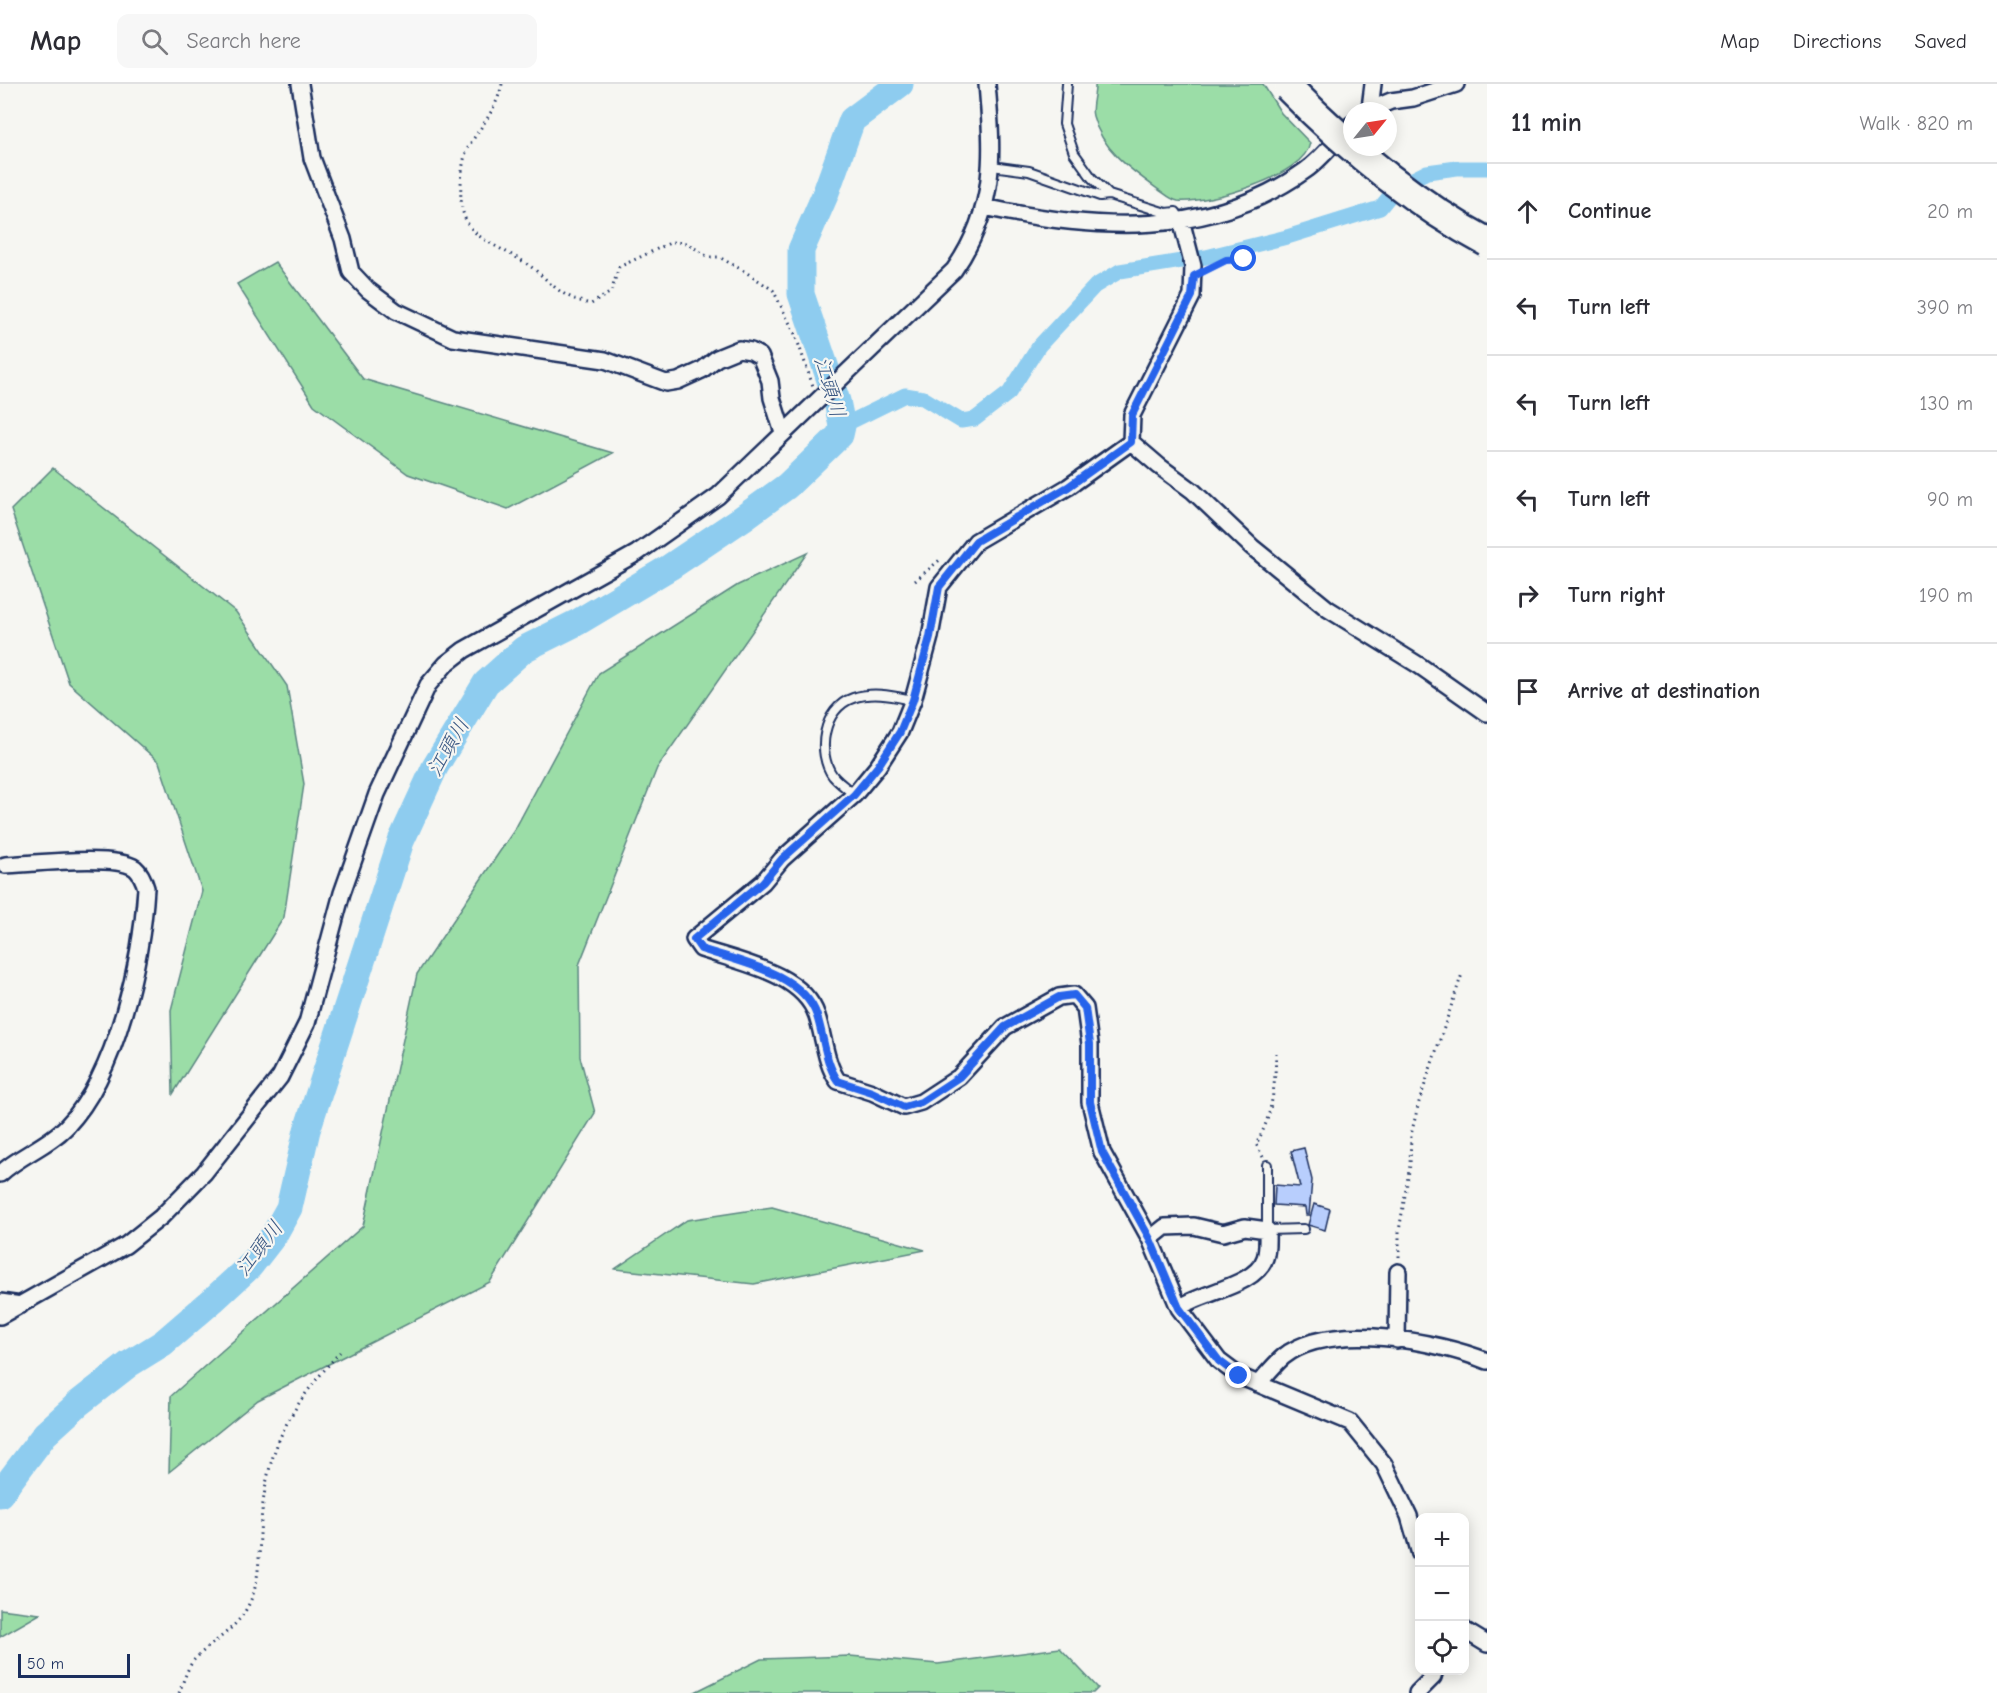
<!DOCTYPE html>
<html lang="en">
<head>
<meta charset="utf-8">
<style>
	:root { --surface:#fff; --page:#f7f7f7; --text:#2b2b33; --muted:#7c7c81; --line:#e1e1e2 }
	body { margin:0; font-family:"Comic Neue","Klee One",sans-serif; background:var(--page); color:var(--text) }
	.controls { position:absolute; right:18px; bottom:18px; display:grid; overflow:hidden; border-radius:12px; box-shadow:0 3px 15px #0003 }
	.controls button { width:54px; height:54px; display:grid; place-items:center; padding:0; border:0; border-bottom:2px solid var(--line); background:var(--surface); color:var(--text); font:30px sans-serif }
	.compass { position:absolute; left:1343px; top:18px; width:54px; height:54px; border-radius:50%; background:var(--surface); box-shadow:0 3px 15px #0003; rotate:60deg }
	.scale { position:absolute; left:18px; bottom:15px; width:112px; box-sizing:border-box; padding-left:6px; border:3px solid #1b2f5e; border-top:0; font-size:16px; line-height:21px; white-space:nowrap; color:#1b2f5e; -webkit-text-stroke:4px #f6f6f2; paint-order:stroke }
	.stop { position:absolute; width:18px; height:18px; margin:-14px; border:4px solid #2563eb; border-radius:50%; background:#fff }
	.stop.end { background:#2563eb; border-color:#fff; box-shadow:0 2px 6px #0008 }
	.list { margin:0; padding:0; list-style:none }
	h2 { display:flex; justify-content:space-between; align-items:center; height:78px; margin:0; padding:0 24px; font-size:26px }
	h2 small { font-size:20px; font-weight:400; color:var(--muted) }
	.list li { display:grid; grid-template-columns:39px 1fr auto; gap:18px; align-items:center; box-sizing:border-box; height:96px; padding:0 24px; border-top:2px solid var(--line) }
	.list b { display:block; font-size:22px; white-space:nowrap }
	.list em { font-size:20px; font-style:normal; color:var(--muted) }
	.icon { flex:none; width:33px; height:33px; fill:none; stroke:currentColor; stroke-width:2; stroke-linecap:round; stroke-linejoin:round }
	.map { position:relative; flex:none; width:1487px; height:1609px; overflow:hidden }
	header { display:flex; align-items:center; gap:36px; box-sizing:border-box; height:84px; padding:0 30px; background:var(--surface); border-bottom:2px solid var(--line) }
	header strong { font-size:28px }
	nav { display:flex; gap:33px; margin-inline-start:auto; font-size:21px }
	.search { width:420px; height:54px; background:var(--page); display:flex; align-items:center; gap:15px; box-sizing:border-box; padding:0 21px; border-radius:12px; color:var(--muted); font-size:22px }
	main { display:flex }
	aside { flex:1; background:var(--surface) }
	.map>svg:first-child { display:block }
	.green { fill:#9bdda7; stroke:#5b8682; stroke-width:1.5 }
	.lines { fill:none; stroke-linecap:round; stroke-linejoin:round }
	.canal { stroke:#8eccef; stroke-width:15 }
	.river { stroke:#8eccef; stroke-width:27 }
	.building { fill:#b8cefd; stroke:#1b2f5e; stroke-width:1.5 }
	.lane-casing { stroke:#1b2f5e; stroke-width:12 }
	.street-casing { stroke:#1b2f5e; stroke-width:20 }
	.path { stroke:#1b2f5e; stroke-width:3; stroke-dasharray:1.5 4.5; stroke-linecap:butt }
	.lane { stroke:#f6f6f2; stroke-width:8 }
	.street { stroke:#f6f6f2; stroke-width:15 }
	.highway-bridge-casing { stroke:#1b2f5e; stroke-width:33; stroke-linecap:butt }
	.highway-bridge { stroke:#f6f6f2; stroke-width:28 }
	.route { stroke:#2563eb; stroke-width:8 }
	.labels { text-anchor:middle; stroke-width:4.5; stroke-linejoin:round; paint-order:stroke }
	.water-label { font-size:21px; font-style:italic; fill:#385682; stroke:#f6f6f2 }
</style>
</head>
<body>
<header>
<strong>Map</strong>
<div class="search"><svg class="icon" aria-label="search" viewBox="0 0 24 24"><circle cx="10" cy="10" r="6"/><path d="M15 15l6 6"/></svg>Search here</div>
<nav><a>Map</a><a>Directions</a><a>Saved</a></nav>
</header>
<main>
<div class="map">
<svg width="1487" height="1609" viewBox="0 0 1487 1609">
	<rect width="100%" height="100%" fill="#f6f6f2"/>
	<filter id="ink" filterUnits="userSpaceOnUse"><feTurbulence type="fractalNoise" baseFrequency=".0167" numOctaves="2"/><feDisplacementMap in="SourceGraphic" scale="12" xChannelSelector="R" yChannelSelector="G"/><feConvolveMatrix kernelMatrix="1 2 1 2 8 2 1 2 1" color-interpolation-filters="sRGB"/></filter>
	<g filter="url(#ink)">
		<!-- green -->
		<path class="green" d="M1095,0H1263L1281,29L1310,59C1305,92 1208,120 1178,117C1171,116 1164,109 1159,106C1131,86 1102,66 1093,32C1090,22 1096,10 1095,0Z
			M275,178L363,295L613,369L508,425L408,390L314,321L237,200Z
			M53,384L236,528L287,602L304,700L284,833L173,1010L171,926L202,807L159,678L69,599L11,426Z
			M807,469L657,684L579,881L580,973L595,1029L490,1198L258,1316L169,1388L171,1312L363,1142L417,890L515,745L599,589L738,501Z
			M772,1123L925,1166L754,1200L615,1185L687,1136Z
			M0,1525L40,1530L0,1553Z
			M1060,1564L1098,1604L1093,1609H693L761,1575L850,1572L938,1580Z"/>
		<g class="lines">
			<!-- canal -->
			<path class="canal" d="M842,342L905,311L923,314L961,337L975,335L1009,309L1039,262L1095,202L1120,187L1206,173L1287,153L1380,124L1397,103L1427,88L1457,84H1487"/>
			<!-- river -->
			<path class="river" d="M0,1410L45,1350L79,1319L129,1280L163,1259L213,1216L250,1182L274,1151L289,1124L307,1046L401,757L435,683L486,599L524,565L578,538L670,483L743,434L787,402L840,351L842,342L837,317L801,210V166L825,111L852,36L900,0"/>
		</g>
		<!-- building -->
		<path class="building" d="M1304,1064L1312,1096L1309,1131H1306L1305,1123L1274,1121L1275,1101L1300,1103L1291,1067Z
			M1314,1120L1330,1125L1325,1146L1308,1141Z"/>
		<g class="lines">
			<defs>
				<path id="lane" d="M1067,0L1064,40L1074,69L1092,94L1109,111L1166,129L1176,128L1181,136
					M992,82L1029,87L1100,112L1109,111
					M854,711C848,705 839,699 833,692C816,669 823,624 853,614C873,607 893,612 913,616
					M1267,1081V1146L1304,1145"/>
				<path id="street" d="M300,0L312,74L343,155L351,188L368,206L396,227L453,254L605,276L666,299L678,297L702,286L717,274L739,265L751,267L760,272L770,297L772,314L783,349
					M1370,24L1373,0
					M1367,27L1391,17L1413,14L1456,0
					M984,123C1095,147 1210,155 1306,86C1323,74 1337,54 1352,40
					M1181,136L1193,182L1192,212L1132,331L1131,358L1159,382L1193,407L1252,463L1328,525L1420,582L1487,629
					M1131,358L1068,403L976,457L939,503L930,553L913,616L900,648L878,682L854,711L782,775L763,798L694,855L701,865C739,878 803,889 817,932C824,953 825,979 838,997L872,1008L904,1023L921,1018L959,993L1005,943L1059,913L1074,911L1085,924L1090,960V1018L1102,1068L1150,1155L1179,1224L1219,1277L1239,1292L1350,1338L1384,1380L1409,1432L1420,1470
					M0,1090C20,1071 48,1062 67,1042C117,990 142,874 146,804C144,797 141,789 135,784C114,770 33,780 5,781
					M1150,1155L1165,1143L1194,1142L1223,1149L1245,1143L1267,1146C1267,1154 1268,1166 1265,1174C1256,1202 1201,1208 1179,1224
					M0,1218L21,1221
					M0,1232L126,1161L161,1133L204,1089L280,993L307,939L342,809L377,710L428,601L446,580L464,566L637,469L718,412L954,186C997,124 993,71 987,0
					M1397,1256L1398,1188
					M1258,1300C1266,1291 1274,1281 1283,1273C1329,1236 1437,1257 1487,1277
					M1464,1546L1487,1560
					M1417,1609L1433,1593L1435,1586"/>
			</defs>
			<!-- lane casing -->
			<use href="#lane" class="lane-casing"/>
			<!-- street casing -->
			<use href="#street" class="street-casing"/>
			<!-- path -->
			<path class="path" d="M502,0C497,24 483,40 470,60C463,72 462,86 461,100C458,150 481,153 519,175C548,191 553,212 591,220L611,208L619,183L672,158L687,159L708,173H719L744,187L773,206L795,250L813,302
				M1206,185C1222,176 1238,171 1253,181
				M915,497L942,474
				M1263,1073L1256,1060C1273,1032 1275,1000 1276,969
				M1399,1173V1147L1410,1081L1411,1051L1419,1018L1462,890
				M179,1609C183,1599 187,1584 194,1576C212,1557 236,1546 248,1522C262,1495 258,1465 261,1437C268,1359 290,1324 340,1268"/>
			<!-- lane -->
			<use href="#lane" class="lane"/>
			<!-- street -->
			<use href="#street" class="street"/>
			<defs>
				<path id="highway-bridge" d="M1288,3C1348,64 1412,118 1487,158"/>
			</defs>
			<!-- highway-bridge casing -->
			<use href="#highway-bridge" class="highway-bridge-casing"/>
			<!-- highway-bridge -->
			<use href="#highway-bridge" class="highway-bridge"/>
		</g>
	</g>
	<g class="lines" filter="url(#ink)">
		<!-- route -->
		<path class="route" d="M1239,1292L1219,1277L1179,1224L1150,1155L1102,1068L1090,1018V960L1085,924L1074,911L1059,913L1005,943L959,993L921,1018L904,1023L872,1008L838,997C825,979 824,953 817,932C803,889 739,878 701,865L694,855L763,798L782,775L854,711L878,682L900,648L913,616L930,553L939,503L976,457L1068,403L1131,358L1132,331L1192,212L1194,192L1226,176L1244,175"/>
	</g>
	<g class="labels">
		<!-- water labels -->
		<g class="water-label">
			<text transform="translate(830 303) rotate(74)" y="7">江頭川</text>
			<text transform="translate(448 663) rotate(-60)" y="7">江頭川</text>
			<text transform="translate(259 1164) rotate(-52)" y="7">江頭川</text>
		</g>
	</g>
</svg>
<div class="controls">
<button>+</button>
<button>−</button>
<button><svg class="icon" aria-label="locate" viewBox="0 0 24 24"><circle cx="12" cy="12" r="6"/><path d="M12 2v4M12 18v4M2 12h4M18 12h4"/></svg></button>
</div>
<svg class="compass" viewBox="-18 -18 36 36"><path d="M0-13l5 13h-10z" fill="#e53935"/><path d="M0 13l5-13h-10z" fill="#7c7c81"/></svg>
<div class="scale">50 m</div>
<div class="stop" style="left:1244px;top:175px"></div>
<div class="stop end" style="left:1239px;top:1292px"></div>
</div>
<aside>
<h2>11 min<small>Walk · 820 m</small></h2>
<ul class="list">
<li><svg class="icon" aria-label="ahead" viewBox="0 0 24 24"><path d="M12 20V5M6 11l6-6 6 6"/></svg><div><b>Continue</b></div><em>20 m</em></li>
<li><svg class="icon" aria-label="left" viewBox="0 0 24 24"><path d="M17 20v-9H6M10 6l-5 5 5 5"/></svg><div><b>Turn left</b></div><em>390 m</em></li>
<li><svg class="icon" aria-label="left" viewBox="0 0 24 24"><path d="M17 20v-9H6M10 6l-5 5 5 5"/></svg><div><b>Turn left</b></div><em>130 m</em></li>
<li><svg class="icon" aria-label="left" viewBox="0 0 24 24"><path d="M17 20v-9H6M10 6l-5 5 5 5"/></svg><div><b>Turn left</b></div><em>90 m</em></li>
<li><svg class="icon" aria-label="right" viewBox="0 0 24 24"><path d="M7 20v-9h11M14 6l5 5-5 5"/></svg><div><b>Turn right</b></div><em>190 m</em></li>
<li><svg class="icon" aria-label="arrive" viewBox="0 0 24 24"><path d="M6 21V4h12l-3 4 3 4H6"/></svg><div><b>Arrive at destination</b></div></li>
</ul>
</aside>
</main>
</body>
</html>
